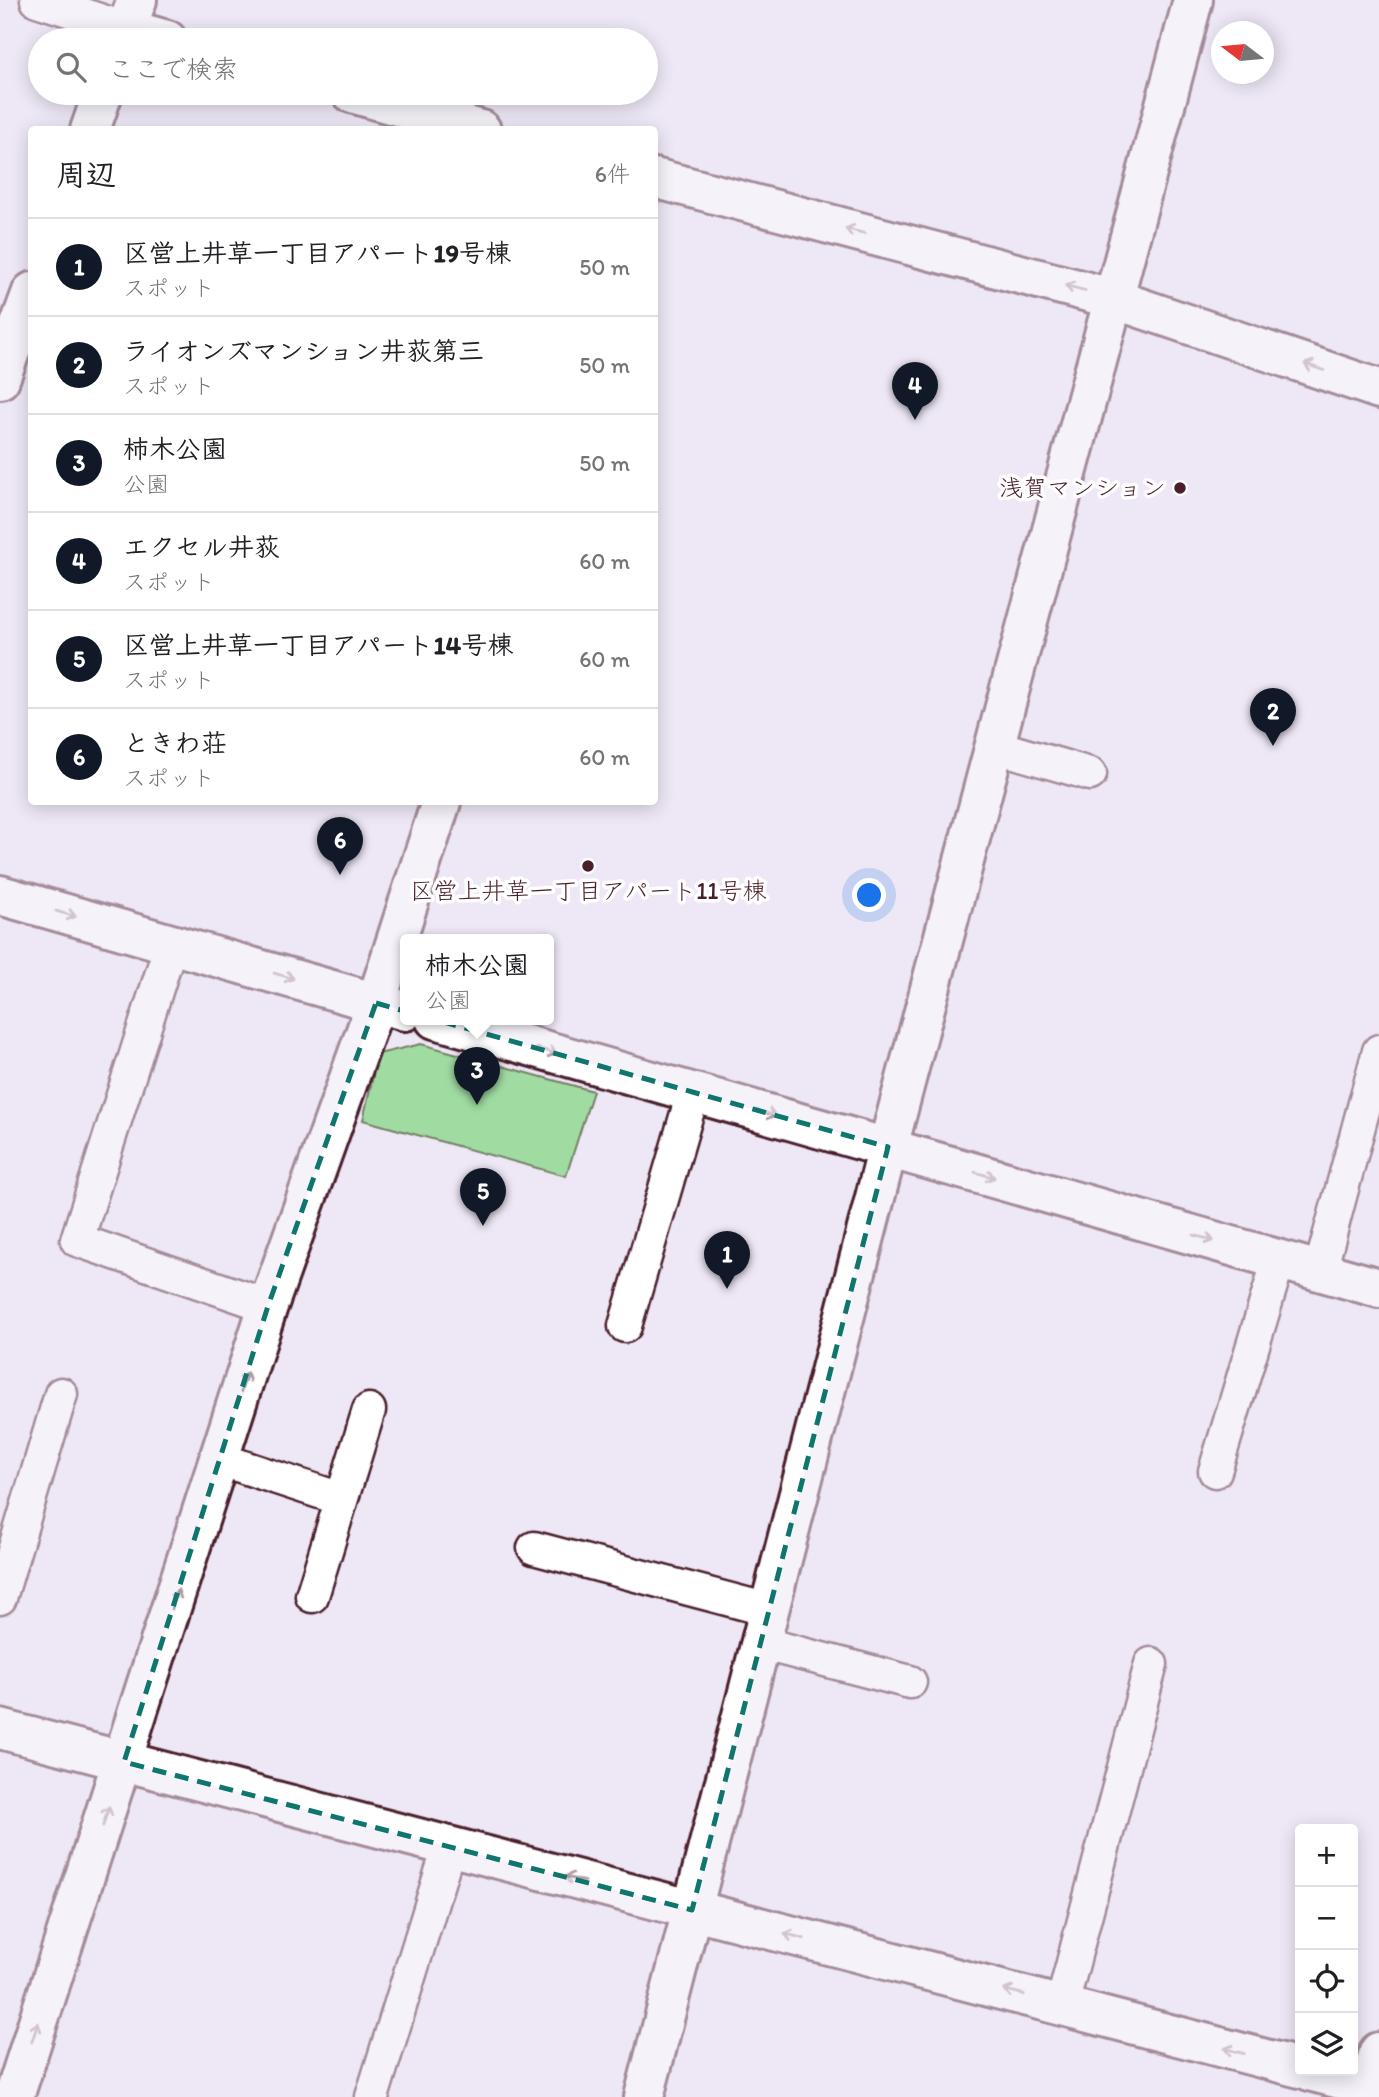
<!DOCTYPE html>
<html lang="ja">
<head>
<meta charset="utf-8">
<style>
	:root { --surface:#fff; --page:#f2f2f2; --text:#202124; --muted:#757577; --line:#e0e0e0; --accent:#111827 }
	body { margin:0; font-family:Itim,"Klee One",sans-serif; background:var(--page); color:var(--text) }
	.controls { position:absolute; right:21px; bottom:21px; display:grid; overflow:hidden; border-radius:7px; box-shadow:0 4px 18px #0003 }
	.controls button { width:63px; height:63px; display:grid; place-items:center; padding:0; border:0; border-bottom:2px solid var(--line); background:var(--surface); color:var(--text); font:35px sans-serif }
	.compass { position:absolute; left:1211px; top:21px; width:63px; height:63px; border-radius:50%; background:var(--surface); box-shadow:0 4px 18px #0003; rotate:286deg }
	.you { position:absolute; left:870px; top:896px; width:24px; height:24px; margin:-18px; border:5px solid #fff; border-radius:50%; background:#1a73e8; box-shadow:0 0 0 10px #1a73e833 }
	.badge { display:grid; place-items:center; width:46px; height:46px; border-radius:50%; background:var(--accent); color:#fff; font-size:23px; font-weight:700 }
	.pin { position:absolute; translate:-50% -58px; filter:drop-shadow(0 2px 4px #0008) }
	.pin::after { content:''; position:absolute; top:37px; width:24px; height:21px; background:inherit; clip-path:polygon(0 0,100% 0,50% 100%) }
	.popup { position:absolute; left:400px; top:934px; width:154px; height:91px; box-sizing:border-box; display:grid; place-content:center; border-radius:7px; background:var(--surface); filter:drop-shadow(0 2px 5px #0005); font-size:23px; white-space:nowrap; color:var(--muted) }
	.popup b { font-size:26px; color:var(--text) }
	.popup::after { content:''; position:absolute; left:50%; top:100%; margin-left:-14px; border:14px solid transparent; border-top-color:var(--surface) }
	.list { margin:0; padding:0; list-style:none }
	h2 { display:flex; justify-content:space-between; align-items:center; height:91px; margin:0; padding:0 28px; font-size:30px }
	h2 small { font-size:23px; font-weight:400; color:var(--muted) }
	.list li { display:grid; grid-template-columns:46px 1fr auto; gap:21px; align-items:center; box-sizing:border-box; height:98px; padding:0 28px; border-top:2px solid var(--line) }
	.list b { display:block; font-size:26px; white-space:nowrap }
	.list p { margin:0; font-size:23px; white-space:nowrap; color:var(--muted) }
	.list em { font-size:23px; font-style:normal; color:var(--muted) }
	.icon { flex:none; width:38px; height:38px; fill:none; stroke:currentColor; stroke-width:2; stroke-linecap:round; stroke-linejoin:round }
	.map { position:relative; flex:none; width:1379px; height:2097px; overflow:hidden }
	.search { position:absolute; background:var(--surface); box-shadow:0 4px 18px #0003; left:28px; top:28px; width:630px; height:77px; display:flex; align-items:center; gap:18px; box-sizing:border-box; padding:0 24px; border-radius:38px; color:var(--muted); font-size:26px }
	.panel { position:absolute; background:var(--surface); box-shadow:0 4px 18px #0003; left:28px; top:126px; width:630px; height:679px; border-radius:7px }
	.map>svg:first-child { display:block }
	.green { fill:#a0dca2; stroke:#757e66; stroke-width:2 }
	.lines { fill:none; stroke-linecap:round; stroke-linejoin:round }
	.lane-casing { stroke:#4a1f2b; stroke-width:37 }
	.street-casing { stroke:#4a1f2b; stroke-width:44 }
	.secondary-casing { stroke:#4a1f2b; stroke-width:44 }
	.lane { stroke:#fff; stroke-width:32 }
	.street { stroke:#fff; stroke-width:38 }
	.secondary { stroke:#fff; stroke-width:38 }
	.oneway { stroke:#ae9aa0 }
	.marked { fill:none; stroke:#0f766e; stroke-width:5; stroke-dasharray:14 9; stroke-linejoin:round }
	.poi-dot { fill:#4a1f2b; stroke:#fff; stroke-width:2.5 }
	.labels { text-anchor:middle; stroke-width:7; stroke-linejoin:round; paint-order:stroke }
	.poi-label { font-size:24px; fill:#4a1f2b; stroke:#fff; text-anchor:end }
</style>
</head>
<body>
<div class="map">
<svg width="1379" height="2097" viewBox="0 0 1379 2097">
	<rect width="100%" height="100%" fill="#eee8f6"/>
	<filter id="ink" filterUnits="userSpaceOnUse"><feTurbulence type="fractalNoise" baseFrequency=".0143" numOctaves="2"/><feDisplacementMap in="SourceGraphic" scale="14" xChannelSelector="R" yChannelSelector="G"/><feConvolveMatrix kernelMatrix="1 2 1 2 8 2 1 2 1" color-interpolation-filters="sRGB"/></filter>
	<g filter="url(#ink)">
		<!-- green -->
		<path class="green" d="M421,1044L593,1091L566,1176L363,1120L378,1054Z"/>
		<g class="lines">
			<defs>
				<path id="lane" d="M37,0L127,29
					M994,746L1090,774
					M171,944L77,1240L268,1306
					M1320,1271L1379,1051
					M625,1326L693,1093
					M219,1459L341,1499
					M1215,1471L1279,1259
					M534,1548L769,1610
					M312,1596L369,1410
					M0,1598L61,1394
					M760,1643L910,1682
					M1062,2005L1151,1664
					M372,2097L449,1847"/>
				<path id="street" d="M127,29L167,40
					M122,40L137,0
					M352,93L481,130
					M90,130L103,93
					M654,178L1111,298L1379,389
					M0,379L32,292
					M0,895L405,1011
					M435,1019L1379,1288
					M0,1729L1300,2068
					M1310,2071L1379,2089
					M14,2097L268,1306L376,1003L441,802
					M1366,2097L1379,2052"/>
				<path id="secondary" d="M644,2097L888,1147L1193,0"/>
			</defs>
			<!-- lane casing -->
			<use href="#lane" class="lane-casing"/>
			<!-- street casing -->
			<use href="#street" class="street-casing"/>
			<!-- secondary casing -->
			<use href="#secondary" class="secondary-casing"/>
			<!-- lane -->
			<use href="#lane" class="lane"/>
			<!-- street -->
			<use href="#street" class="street"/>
			<!-- secondary -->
			<use href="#secondary" class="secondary"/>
		</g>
		<!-- one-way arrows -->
		<defs><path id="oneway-shaft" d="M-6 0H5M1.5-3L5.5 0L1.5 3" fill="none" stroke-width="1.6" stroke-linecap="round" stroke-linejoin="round" transform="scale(1.75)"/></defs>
		<g class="oneway">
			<use href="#oneway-shaft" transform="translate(855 231) rotate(-165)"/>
			<use href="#oneway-shaft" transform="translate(1075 288) rotate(-165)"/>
			<use href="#oneway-shaft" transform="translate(1314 367) rotate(-161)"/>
			<use href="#oneway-shaft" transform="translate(66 914) rotate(16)"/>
			<use href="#oneway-shaft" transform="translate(284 976) rotate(16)"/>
			<use href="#oneway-shaft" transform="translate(547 1051) rotate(16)"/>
			<use href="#oneway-shaft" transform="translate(766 1113) rotate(16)"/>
			<use href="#oneway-shaft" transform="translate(985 1175) rotate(16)"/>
			<use href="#oneway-shaft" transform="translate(1204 1238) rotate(16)"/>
			<use href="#oneway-shaft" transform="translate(244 1382) rotate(-72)"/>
			<use href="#oneway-shaft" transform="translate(175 1599) rotate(-72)"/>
			<use href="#oneway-shaft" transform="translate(106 1816) rotate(-72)"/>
			<use href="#oneway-shaft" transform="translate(574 1879) rotate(-166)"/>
			<use href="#oneway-shaft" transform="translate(794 1936) rotate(-166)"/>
			<use href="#oneway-shaft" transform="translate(1014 1992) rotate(-166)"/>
			<use href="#oneway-shaft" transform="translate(35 2032) rotate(-72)"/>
			<use href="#oneway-shaft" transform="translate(1234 2051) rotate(-165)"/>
		</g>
	</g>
	<!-- marked area -->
	<path d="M0 0H1379V2097H0ZM376,1003L888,1147L692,1910L124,1762L268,1306Z" fill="#eee8f6" fill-opacity=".55" fill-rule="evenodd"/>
	<path class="marked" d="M376,1003L888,1147L692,1910L124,1762L268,1306Z"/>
	<!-- markers -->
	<g class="poi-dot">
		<circle cx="1180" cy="488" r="7"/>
		<circle cx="588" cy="866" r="7"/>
	</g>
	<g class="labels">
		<!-- poi labels -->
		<g class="poi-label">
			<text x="1166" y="496">浅賀マンション</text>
			<text x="588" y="899" text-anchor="middle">区営上井草一丁目アパート11号棟</text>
		</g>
	</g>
</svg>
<div class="controls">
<button>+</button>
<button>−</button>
<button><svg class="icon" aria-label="locate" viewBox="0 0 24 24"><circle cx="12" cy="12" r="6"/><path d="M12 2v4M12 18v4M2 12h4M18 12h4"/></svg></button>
<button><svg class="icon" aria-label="layers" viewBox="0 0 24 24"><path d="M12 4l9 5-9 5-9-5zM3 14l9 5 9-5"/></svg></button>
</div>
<svg class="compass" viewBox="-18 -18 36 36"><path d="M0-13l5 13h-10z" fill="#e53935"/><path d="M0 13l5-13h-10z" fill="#757577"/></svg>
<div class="you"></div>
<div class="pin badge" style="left:727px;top:1289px">1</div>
<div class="pin badge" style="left:1273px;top:746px">2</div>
<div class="pin badge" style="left:477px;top:1105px">3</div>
<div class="popup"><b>柿木公園</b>公園</div>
<div class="pin badge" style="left:915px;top:420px">4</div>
<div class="pin badge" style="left:483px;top:1226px">5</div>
<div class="pin badge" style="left:340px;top:875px">6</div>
<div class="search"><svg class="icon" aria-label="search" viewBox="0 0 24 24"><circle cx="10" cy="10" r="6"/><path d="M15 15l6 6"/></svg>ここで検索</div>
<section class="panel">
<h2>周辺<small>6件</small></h2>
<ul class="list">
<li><span class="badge">1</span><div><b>区営上井草一丁目アパート19号棟</b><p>スポット</p></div><em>50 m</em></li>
<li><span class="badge">2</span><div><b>ライオンズマンション井荻第三</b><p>スポット</p></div><em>50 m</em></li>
<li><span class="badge">3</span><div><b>柿木公園</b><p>公園</p></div><em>50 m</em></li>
<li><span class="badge">4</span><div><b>エクセル井荻</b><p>スポット</p></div><em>60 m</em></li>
<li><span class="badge">5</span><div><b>区営上井草一丁目アパート14号棟</b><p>スポット</p></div><em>60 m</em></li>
<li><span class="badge">6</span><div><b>ときわ荘</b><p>スポット</p></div><em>60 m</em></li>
</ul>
</section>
</div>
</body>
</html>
